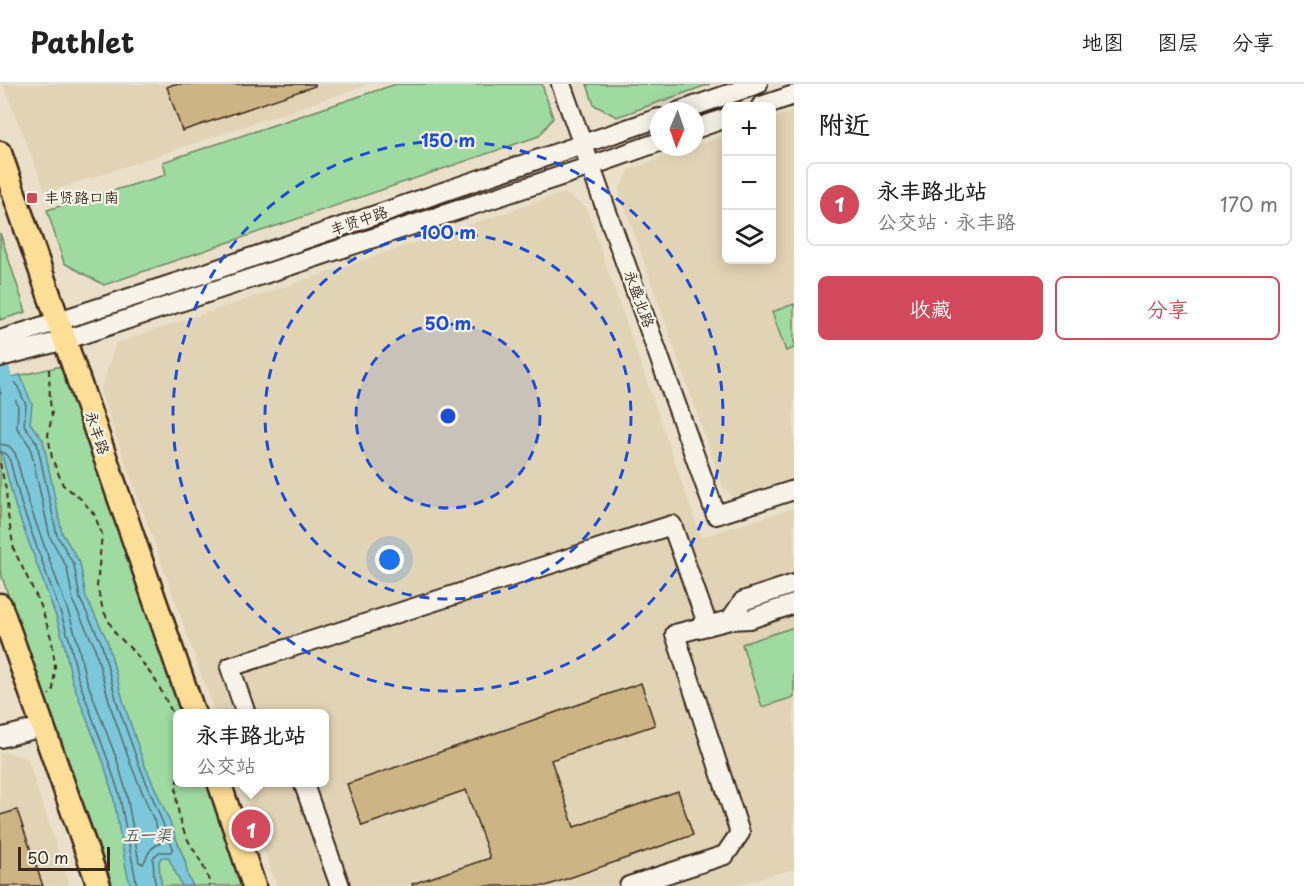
<!DOCTYPE html>
<html lang="zh">
<head>
<meta charset="utf-8">
<style>
	:root { --surface:#fff; --page:#f6f6f6; --text:#222; --muted:#767676; --line:#e0e0e0; --accent:#d1495b }
	body { margin:0; font-family:"Playpen Sans","LXGW WenKai TC",sans-serif; background:var(--page); color:var(--text) }
	.controls { position:absolute; right:18px; top:18px; display:grid; overflow:hidden; border-radius:9px; box-shadow:0 3px 15px #0003 }
	.controls button { width:54px; height:54px; display:grid; place-items:center; padding:0; border:0; border-bottom:2px solid var(--line); background:var(--surface); color:var(--text); font:30px sans-serif }
	.compass { position:absolute; left:650px; top:18px; width:54px; height:54px; border-radius:50%; background:var(--surface); box-shadow:0 3px 15px #0003; rotate:182deg }
	.scale { position:absolute; left:18px; bottom:15px; width:92px; box-sizing:border-box; padding-left:6px; border:3px solid #3b2a1e; border-top:0; font-size:16px; line-height:21px; white-space:nowrap; color:#3b2a1e; -webkit-text-stroke:4px #f7f3e8; paint-order:stroke }
	.you { position:absolute; left:390px; top:476px; width:21px; height:21px; margin:-15px; border:4px solid #fff; border-radius:50%; background:#1a73e8; box-shadow:0 0 0 9px #1a73e833 }
	.badge { display:grid; place-items:center; width:39px; height:39px; border-radius:50%; background:var(--accent); color:#fff; font-size:20px; font-weight:700 }
	.pin { position:absolute; translate:-50% -50%; border:3px solid #fff; box-shadow:0 2px 6px #0006 }
	.popup { position:absolute; left:173px; top:625px; width:156px; height:78px; box-sizing:border-box; display:grid; place-content:center; border-radius:9px; background:var(--surface); filter:drop-shadow(0 2px 4px #0005); font-size:20px; white-space:nowrap; color:var(--muted) }
	.popup b { font-size:22px; color:var(--text) }
	.popup::after { content:''; position:absolute; left:50%; top:100%; margin-left:-12px; border:12px solid transparent; border-top-color:var(--surface) }
	.list { margin:0; padding:0; list-style:none }
	h2 { display:flex; justify-content:space-between; align-items:center; height:78px; margin:0; padding:0 24px; font-size:26px }
	h2 small { font-size:20px; font-weight:400; color:var(--muted) }
	.list li { display:grid; grid-template-columns:39px 1fr auto; gap:18px; align-items:center; box-sizing:border-box; height:84px; margin:0 12px 12px; padding:0 12px; border:2px solid var(--line); border-radius:9px }
	.list b { display:block; font-size:22px; white-space:nowrap }
	.list p { margin:0; font-size:20px; white-space:nowrap; color:var(--muted) }
	.list em { font-size:20px; font-style:normal; color:var(--muted) }
	.actions { display:flex; gap:12px; padding:18px 24px }
	.actions a { flex:1; padding:14px 0; border:2px solid var(--accent); border-radius:9px; text-align:center; font-size:21px; color:var(--accent) }
	.actions .main { background:var(--accent); color:#fff }
	.icon { flex:none; width:33px; height:33px; fill:none; stroke:currentColor; stroke-width:2; stroke-linecap:round; stroke-linejoin:round }
	.map { position:relative; flex:none; width:794px; height:802px; overflow:hidden }
	header { display:flex; align-items:center; gap:36px; box-sizing:border-box; height:84px; padding:0 30px; background:var(--surface); border-bottom:2px solid var(--line) }
	header strong { font-size:28px }
	nav { display:flex; gap:33px; margin-inline-start:auto; font-size:21px }
	main { display:flex }
	aside { flex:1; background:var(--surface) }
	.map>svg:first-child { display:block }
	.built { fill:#e1d3b5 }
	.green { fill:#9fdaa1; stroke:#6d8260; stroke-width:1.5 }
	.water { fill:#7bc8da; stroke:#61898f; stroke-width:1.5 }
	.lines { fill:none; stroke-linecap:round; stroke-linejoin:round }
	.shore { stroke:#556969; stroke-width:1.5 }
	.canal { stroke:#7bc8da; stroke-width:14 }
	.building { fill:#cdb484; stroke:#3b2a1e; stroke-width:1.5 }
	.minor-casing { stroke:#3b2a1e; stroke-width:22 }
	.major-casing { stroke:#3b2a1e; stroke-width:27 }
	.path { stroke:#3b2a1e; stroke-width:2; stroke-dasharray:6 4.5; stroke-linecap:butt }
	.minor { stroke:#f7f3e8; stroke-width:18 }
	.major { stroke:#fdde96; stroke-width:22 }
	.ring { fill:none; stroke:#1d4ed8; stroke-width:3; stroke-dasharray:10 8 }
	.poi-dot { fill:#d1495b; stroke:#f7f3e8; stroke-width:2 }
	.labels { text-anchor:middle; stroke-width:4.5; stroke-linejoin:round; paint-order:stroke }
	.poi-label { font-size:15px; fill:#3b2a1e; stroke:#f7f3e8; text-anchor:start }
	.street-label { font-size:15px; fill:#3b2a1e; stroke:#f7f3e8 }
	.water-label { font-size:16px; font-style:italic; fill:#4e5956; stroke:#f7f3e8 }
	.centre { fill:#1d4ed8; stroke:#f7f3e8; stroke-width:3 }
	.ring-label { font-size:18px; text-anchor:middle; font-weight:bold; fill:#1d4ed8; stroke:#f7f3e8; stroke-width:4.5; stroke-linejoin:round; paint-order:stroke }
</style>
</head>
<body>
<header>
<strong>Pathlet</strong>
<nav><a>地图</a><a>图层</a><a>分享</a></nav>
</header>
<main>
<div class="map">
<svg width="794" height="802" viewBox="0 0 794 802">
	<rect width="100%" height="100%" fill="#eae0ca"/>
	<filter id="ink" filterUnits="userSpaceOnUse"><feTurbulence type="fractalNoise" baseFrequency=".0167" numOctaves="2"/><feDisplacementMap in="SourceGraphic" scale="12" xChannelSelector="R" yChannelSelector="G"/><feConvolveMatrix kernelMatrix="1 2 1 2 8 2 1 2 1" color-interpolation-filters="sRGB"/></filter>
	<g filter="url(#ink)">
		<!-- built -->
		<path class="built" d="M3,0H370L46,109Z
			M794,27V220L772,228L787,267L794,264V394L734,413L723,404L619,106L630,85L726,51V176H772V35Z
			M564,109L586,123L701,453L794,424V785L732,802H277L240,699L324,698V630L215,629L100,307L116,259Z
			M7,668L27,674L70,802H0V670Z"/>
		<!-- green -->
		<path class="green" d="M396,0H542L553,34L539,52L104,201L64,179L47,126L166,91L163,78Z
			M587,0H710L617,33L594,21Z
			M0,149L26,228L0,236Z
			M794,220V264L786,267L772,228Z
			M61,282L75,311L184,629L178,630V698L207,699L243,802H113L46,614L31,578L0,487V296Z
			M794,543V613L762,623L742,560Z"/>
		<!-- water -->
		<path class="water" d="M20,291L32,320L30,339L43,356L62,449L80,479L86,513L107,556L124,620L143,677L169,736L185,777L188,792L193,802H182L168,773H162L159,777L160,792L162,802H131L127,789L113,711L104,680L72,596L64,559L57,535L15,421L0,364V296Z"/>
		<g class="lines">
			<!-- shore -->
			<path class="shore" d="M0,301L16,299L26,321L24,341L37,359L57,451L74,481L80,515L101,558L118,622L138,678L173,764L171,768H159L153,774L154,793L156,802
				M0,309L12,308L18,322L17,344L30,362L50,453L67,484L73,518L94,561L111,624L131,681L162,756L161,759C148,764 149,770 143,780L139,778L126,707L117,676L85,592L77,556L69,530L28,417L15,369L9,362L0,360
				M0,368L5,369L9,373L21,419L62,533L70,558L78,594L109,679L119,709L137,802"/>
			<!-- canal -->
			<path class="canal" d="M0,275L10,312"/>
		</g>
		<!-- building -->
		<path class="building" d="M174,0H315V2L182,47L167,3Z
			M641,599L655,641L551,676L574,743L678,707L693,751L546,802H413L412,800L490,774L466,706L362,742L347,700Z
			M17,726L43,802H0V731Z"/>
		<g class="lines">
			<defs>
				<path id="minor" d="M561,0L716,431L794,406
					M761,22L794,11
					M680,27L758,0
					M695,45L726,34
					M0,256L203,190L659,34
					M0,273L65,256L591,82L659,58
					M730,536L743,517L794,500
					M246,630L230,583L672,441L708,542
					M0,654L42,643
					M303,698L340,802
					M629,802L725,771L740,749L675,550L730,536L750,535L794,520"/>
				<path id="major" d="M0,69L194,630
					M0,521L99,802
					M219,698L254,802"/>
			</defs>
			<!-- minor casing -->
			<use href="#minor" class="minor-casing"/>
			<!-- major casing -->
			<use href="#major" class="major-casing"/>
			<!-- path -->
			<path class="path" d="M49,285L50,317L52,332L48,351L52,374L63,401L81,415L94,430L102,450L97,502L103,526L115,549L136,570L156,597L171,626L178,643
				M0,379L6,406L8,431L14,466L41,522L52,557L55,582L53,606L49,611
				M178,693C173,708 179,736 185,750C193,767 207,783 210,802"/>
			<!-- minor -->
			<use href="#minor" class="minor"/>
			<!-- major -->
			<use href="#major" class="major"/>
		</g>
	</g>
	<!-- distance rings -->
	<circle cx="448" cy="332" r="92" fill="#1d4ed8" fill-opacity=".12"/>
	<g class="ring">
		<circle cx="448" cy="332" r="92"/>
		<circle cx="448" cy="332" r="183"/>
		<circle cx="448" cy="332" r="275"/>
	</g>
	<!-- markers -->
	<rect class="poi-dot" x="26" y="108" width="12" height="12" rx="3"/>
	<g class="labels">
		<!-- poi labels -->
		<g class="poi-label">
			<text x="44" y="119">丰贤路口南</text>
		</g>
		<!-- street labels -->
		<g class="street-label">
			<text transform="translate(359 137) rotate(-19)" y="5">丰贤中路</text>
			<text transform="translate(639 215) rotate(70)" y="5">永盛北路</text>
			<text transform="translate(97 349) rotate(71)" y="5">永丰路</text>
		</g>
		<!-- water labels -->
		<g class="water-label">
			<text x="147" y="757">五一渠</text>
		</g>
	</g>
	<circle cx="448" cy="332" r="9" class="centre"/>
	<g class="ring-label">
		<text x="448" y="63">150 m</text>
		<text x="448" y="155">100 m</text>
		<text x="448" y="246">50 m</text>
	</g>
</svg>
<div class="controls">
<button>+</button>
<button>−</button>
<button><svg class="icon" aria-label="layers" viewBox="0 0 24 24"><path d="M12 4l9 5-9 5-9-5zM3 14l9 5 9-5"/></svg></button>
</div>
<svg class="compass" viewBox="-18 -18 36 36"><path d="M0-13l5 13h-10z" fill="#e53935"/><path d="M0 13l5-13h-10z" fill="#767676"/></svg>
<div class="scale">50 m</div>
<div class="you"></div>
<div class="pin badge" style="left:251px;top:745px">1</div>
<div class="popup"><b>永丰路北站</b>公交站</div>
</div>
<aside>
<h2>附近<small></small></h2>
<ul class="list">
<li><span class="badge">1</span><div><b>永丰路北站</b><p>公交站 · 永丰路</p></div><em>170 m</em></li>
</ul>
<div class="actions"><a class="main">收藏</a><a>分享</a></div>
</aside>
</main>
</body>
</html>
